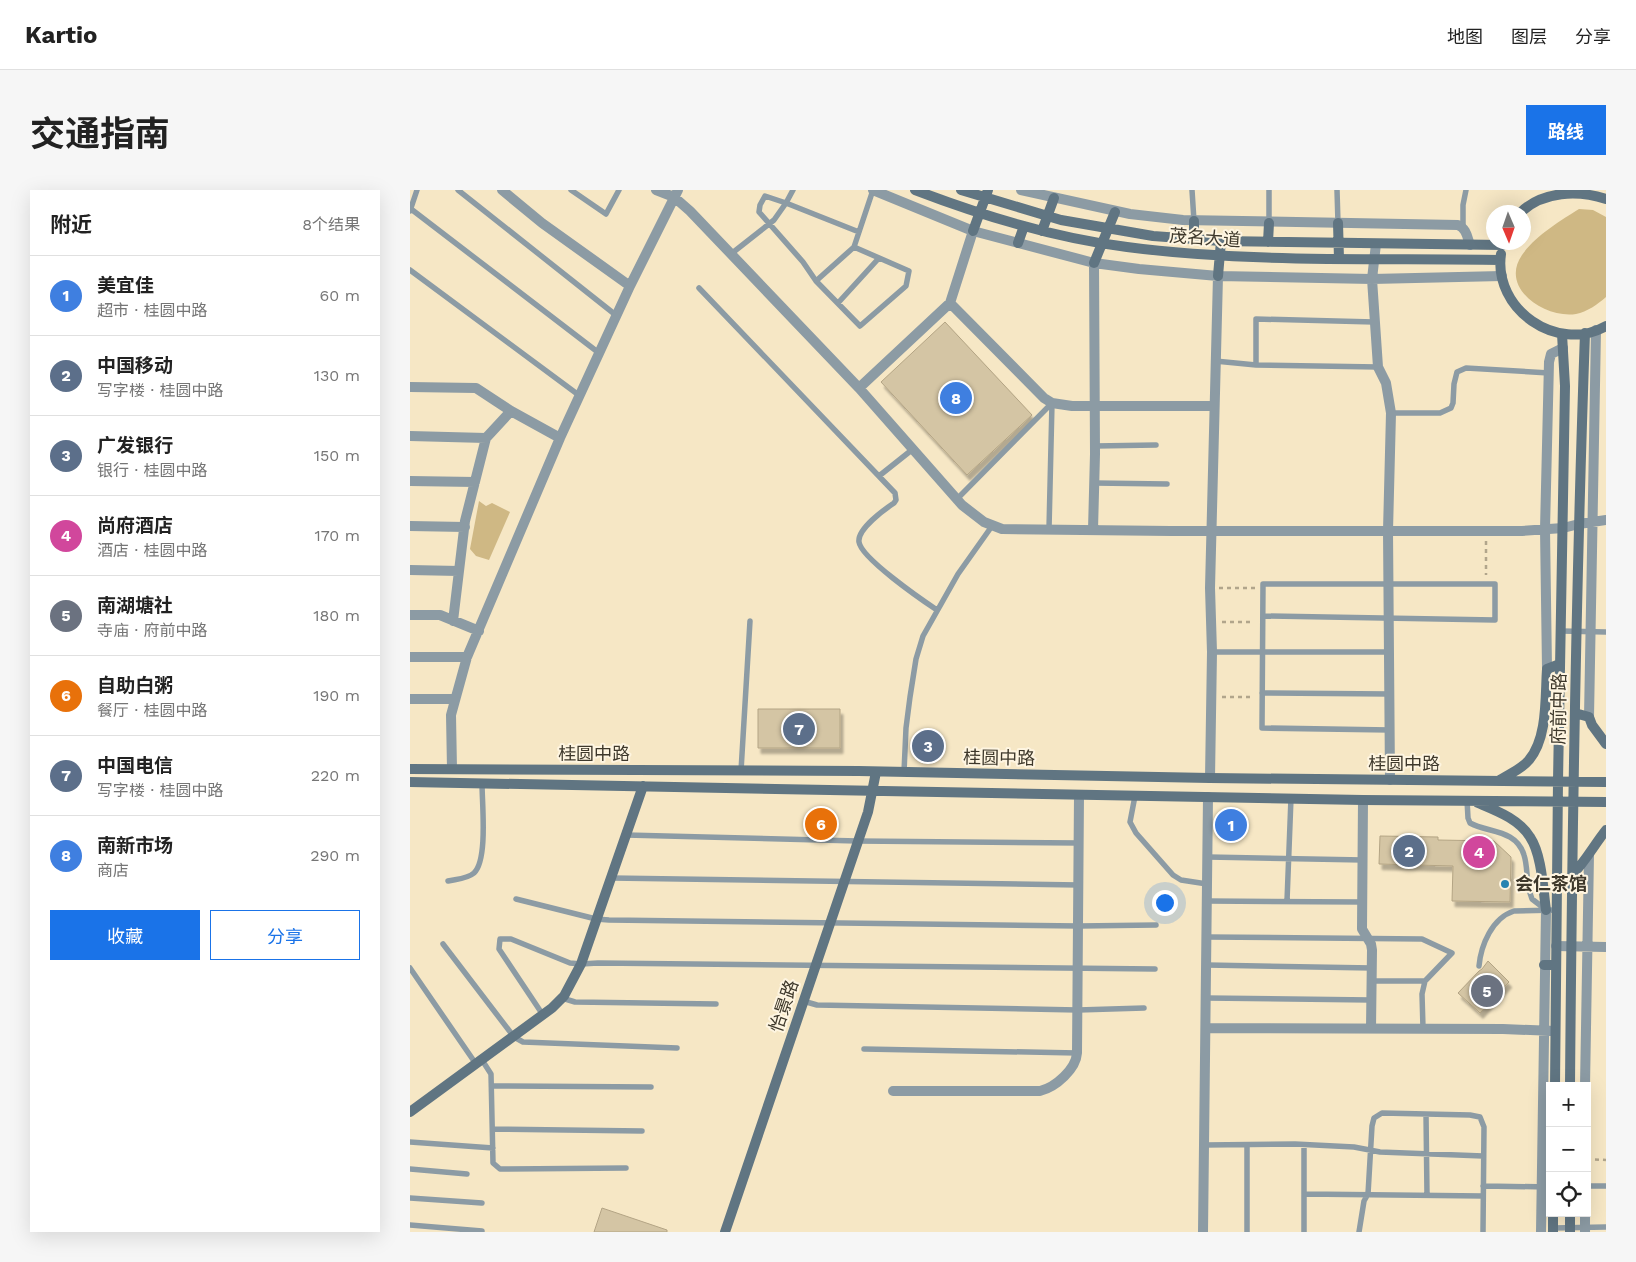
<!DOCTYPE html>
<html lang="zh">
<head>
<meta charset="utf-8">
<style>
	:root { --surface:#fff; --page:#f6f6f6; --text:#222; --muted:#767676; --line:#e0e0e0; --accent:#1a73e8 }
	body { margin:0; font-family:"Work Sans","Noto Sans SC",sans-serif; background:var(--page); color:var(--text) }
	.controls { position:absolute; right:15px; bottom:15px; display:grid; overflow:hidden; border-radius:0px; box-shadow:0 5px 20px #0002 }
	.controls button { width:45px; height:45px; display:grid; place-items:center; padding:0; border:0; border-bottom:1px solid var(--line); background:var(--surface); color:var(--text); font:25px sans-serif }
	.compass { position:absolute; left:1076px; top:15px; width:45px; height:45px; border-radius:50%; background:var(--surface); box-shadow:0 5px 20px #0002; rotate:178deg }
	.you { position:absolute; left:754px; top:712px; width:18px; height:18px; margin:-12px; border:4px solid #fff; border-radius:50%; background:#1a73e8; box-shadow:0 0 0 8px #1a73e833 }
	.badge { display:grid; place-items:center; width:32px; height:32px; border-radius:50%; background:var(--accent); color:#fff; font-size:16px; font-weight:700 }
	.pin { position:absolute; translate:-50% -50%; border:2px solid #fff; box-shadow:0 1px 5px #0006 }
	.list { margin:0; padding:0; list-style:none }
	h2 { display:flex; justify-content:space-between; align-items:center; height:65px; margin:0; padding:0 20px; font-size:21px }
	h2 small { font-size:16px; font-weight:400; color:var(--muted) }
	.list li { display:grid; grid-template-columns:32px 1fr auto; gap:15px; align-items:center; box-sizing:border-box; height:80px; padding:0 20px; border-top:1px solid var(--line) }
	.list b { display:block; font-size:19px; white-space:nowrap }
	.list p { margin:0; font-size:16px; white-space:nowrap; color:var(--muted) }
	.list em { font-size:16px; font-style:normal; color:var(--muted) }
	.actions { display:flex; gap:10px; padding:15px 20px }
	.actions a { flex:1; padding:11px 0; border:1px solid var(--accent); border-radius:0px; text-align:center; font-size:18px; color:var(--accent) }
	.actions .main { background:var(--accent); color:#fff }
	.icon { flex:none; width:28px; height:28px; fill:none; stroke:currentColor; stroke-width:2; stroke-linecap:round; stroke-linejoin:round }
	.map { position:relative; flex:none; width:1196px; height:1042px; overflow:hidden; border-radius:0px }
	header { display:flex; align-items:center; gap:30px; box-sizing:border-box; height:70px; padding:0 25px; background:var(--surface); border-bottom:1px solid var(--line) }
	header strong { font-size:24px }
	nav { display:flex; gap:28px; margin-inline-start:auto; font-size:18px }
	.intro { display:flex; align-items:center; justify-content:space-between; box-sizing:border-box; height:120px; padding:0 30px }
	h1 { margin:0; font-size:35px }
	.button { padding:12px 22px; border-radius:0px; background:var(--accent); color:#fff; font-size:18px; font-weight:700 }
	main { display:flex; gap:30px; padding:0 30px }
	aside { flex:1; background:var(--surface); border-radius:0px; box-shadow:0 5px 20px #0002 }
	.map>svg:first-child { display:block }
	.green { fill:#cfb884 }
	.building { fill:#d4c5a4; stroke:#b3a484; filter:url(#shadow) }
	.lines { fill:none; stroke-linecap:round; stroke-linejoin:round }
	.path { stroke:#b1a58b; stroke-width:2.5; stroke-dasharray:4 4; stroke-linecap:butt }
	.lane { stroke:#8c9ba4; stroke-width:5.5 }
	.street { stroke:#8c9ba4; stroke-width:10 }
	.secondary { stroke:#607582; stroke-width:10 }
	.poi-dot { fill:#2884b1; stroke:#fef5e1; stroke-width:2 }
	.labels { text-anchor:middle; stroke-width:4; stroke-linejoin:round; paint-order:stroke }
	.street-label { font-size:18px; fill:#3e382b; stroke:#fef5e1 }
	.poi-label { font-size:18px; font-weight:bold; fill:#3e382b; stroke:#fef5e1; text-anchor:start }
</style>
</head>
<body>
<header>
<strong>Kartio</strong>
<nav><a>地图</a><a>图层</a><a>分享</a></nav>
</header>
<div class="intro"><h1>交通指南</h1><a class="button">路线</a></div>
<main>
<aside>
<h2>附近<small>8个结果</small></h2>
<ul class="list">
<li><span class="badge" style="background:#3f7fe0">1</span><div><b>美宜佳</b><p>超市 · 桂圆中路</p></div><em>60 m</em></li>
<li><span class="badge" style="background:#5c6f8a">2</span><div><b>中国移动</b><p>写字楼 · 桂圆中路</p></div><em>130 m</em></li>
<li><span class="badge" style="background:#5c6f8a">3</span><div><b>广发银行</b><p>银行 · 桂圆中路</p></div><em>150 m</em></li>
<li><span class="badge" style="background:#d1479c">4</span><div><b>尚府酒店</b><p>酒店 · 桂圆中路</p></div><em>170 m</em></li>
<li><span class="badge" style="background:#6b7280">5</span><div><b>南湖塘社</b><p>寺庙 · 府前中路</p></div><em>180 m</em></li>
<li><span class="badge" style="background:#e8710a">6</span><div><b>自助白粥</b><p>餐厅 · 桂圆中路</p></div><em>190 m</em></li>
<li><span class="badge" style="background:#5c6f8a">7</span><div><b>中国电信</b><p>写字楼 · 桂圆中路</p></div><em>220 m</em></li>
<li><span class="badge" style="background:#3f7fe0">8</span><div><b>南新市场</b><p>商店</p></div><em>290 m</em></li>
</ul>
<div class="actions"><a class="main">收藏</a><a>分享</a></div>
</aside>
<div class="map">
<svg width="1196" height="1042" viewBox="0 0 1196 1042">
	<defs>
		<filter id="shadow"><feDropShadow dx="3" dy="5.5" stdDeviation="1" flood-color="#0004"/></filter>
	</defs>
	<rect width="100%" height="100%" fill="#f6e7c5"/>
	<!-- green -->
	<path class="green" d="M1169,19L1183,20L1196,27V107C1188,114 1177,122 1166,124C1135,129 1089,98 1112,65C1124,47 1151,30 1169,19Z
		M69,311L76,316L82,313L100,322L79,370L66,366L60,359Z"/>
	<!-- building -->
	<path class="building" d="M535,132L622,225L557,285L471,192Z
		M348,519H430V558H348Z
		M970,646L1028,647V650L1084,651L1101,667L1100,712L1042,711L1043,676L969,674Z
		M1078,771L1099,792L1070,823L1048,803L1069,781L1072,779Z
		M192,1018L257,1040V1042H184Z"/>
	<g class="lines">
		<!-- path -->
		<path class="path" d="M1076,351V385
			M809,398H846
			M812,432H844
			M812,507H844
			M1177,969L1196,970"/>
		<!-- lane -->
		<path class="lane" d="M48,0L207,126
			M161,0L196,24L209,0
			M782,0L784,31
			M859,0V33
			M927,0L928,33
			M1,19L189,163
			M0,21L7,0
			M1053,37V15L1056,0
			M444,57L463,0
			M321,64L364,30L376,13L383,0
			M0,80L170,206
			M406,91L444,57L499,81L496,96L450,136L406,91L393,72L349,22L350,15L355,6L376,13L449,42
			M289,98L485,303L486,310L484,313C475,319 447,339 449,352C451,368 512,410 527,420
			M428,113L469,68
			M805,171L846,175L968,177
			M846,175V129L964,132
			M981,223H1030L1041,218L1043,213L1044,194L1047,182L1056,178L1139,183
			M685,256L746,255
			M469,286L503,259
			M684,293L757,294
			M547,309L642,213
			M639,339L642,213
			M853,426L1085,430V394H853L852,538L980,540
			M1151,441L1196,442
			M802,462H979
			M852,503L979,504
			M331,581L340,431
			M494,582L496,538L500,507L506,469L513,446L548,384L582,336
			M725,606L720,632L726,643L763,685L771,690L797,694
			M1057,610L1058,628L1060,633C1078,643 1106,639 1114,665C1118,677 1116,691 1120,703L1122,709L1135,719
			M216,645L447,651L669,653
			M798,667L953,670
			M201,688L669,695
			M38,691C47,689 57,689 64,683C78,670 72,614 72,593
			M106,709L186,729L199,730L669,736L746,735
			M797,711L952,712
			M877,711L881,608
			M797,747L1012,749L1042,763L1015,791L1012,804L1013,838
			M33,754L104,847L113,852L267,858
			M797,775L962,778
			M1069,776C1071,755 1082,728 1104,721L1147,720
			M0,778L66,874
			M962,791H1015
			M152,808L165,812L306,814
			M796,808L961,810
			M393,811L407,815L668,820L734,818
			M133,825L89,759L90,749H101L160,773L171,774L188,773L745,779
			M454,859L667,863
			M72,870L81,884L83,973L90,979L216,978
			M82,896L241,897
			M1016,924L1017,1005
			M83,939L232,941
			M0,952L83,958
			M795,955L885,954L944,957L970,962L1073,966
			M837,955V1042
			M894,955V1042
			M0,979L57,984
			M1073,996L1140,997
			M1177,996H1196
			M894,1004L1073,1006
			M0,1008L72,1013
			M0,1035L72,1041
			M1143,1038L1196,1037
			M949,1042L954,1011L958,1004L962,936L964,928L972,923L1060,925L1070,927L1074,937L1073,1042"/>
		<!-- street -->
		<path class="street" d="M92,0L132,33L220,96
			M246,0L264,7L280,21L449,198L552,315L574,332L592,339L761,341H1112L1153,338L1169,334L1196,330
			M463,0L563,41L684,73L729,79L808,86L962,89L1092,86
			M611,0L720,24L773,30L1048,35C1057,39 1057,47 1060,55
			M966,54L962,89L968,177L976,193L981,223L978,341L980,590
			M540,113L634,208L642,213L662,216H804
			M0,197L66,198L101,221L150,248
			M449,198L540,113L563,41
			M0,246L76,248
			M0,291L65,292
			M0,336L55,337
			M683,340L685,264L684,73
			M0,380L49,381
			M0,425H30L69,441
			M43,431L55,331L76,248L101,221
			M0,467H57
			M1137,479L1135,339L1139,172L1141,164L1153,158
			M0,509H44
			M1179,527L1186,140
			M42,579L41,525L57,467L150,248L220,96L268,0
			M800,588L802,462L800,398L808,86
			M953,610L952,739L961,754L962,760L961,838
			M1146,756L1196,757
			M796,838L1093,839L1145,841
			M1175,896L1179,665
			M483,901H630C646,897 666,879 667,863L669,605
			M793,1042L798,607
			M1131,1042L1136,720
			M1175,1042V1023"/>
		<!-- secondary -->
		<path class="secondary" d="M505,0C573,26 644,48 717,57C840,73 966,68 1090,70
			M551,0L651,30L743,46L811,51L1093,55
			M1111,22C1133,1 1168,0 1196,9
			M928,33L929,69
			M563,41L578,0
			M632,41L644,8
			M784,50V31
			M858,52L859,33
			M608,53L614,36
			M1091,64C1083,119 1147,164 1196,136
			M684,73L705,22
			M808,86L811,51
			M1165,523L1179,527L1182,535L1196,554
			M0,579L449,581L800,588L1196,592
			M1090,590C1099,584 1112,579 1119,570C1138,547 1135,507 1137,479L1150,474
			M0,592L953,610L1196,612
			M1068,613C1087,621 1109,629 1120,647C1132,665 1133,699 1136,720
			M1162,685C1176,671 1184,655 1196,640
			M1134,775H1146
			M1145,896L1148,591L1155,196L1152,144
			M1160,896C1162,645 1166,394 1175,143
			M0,922L142,818L154,806L171,774L233,596
			M1143,1023V1042
			M1160,1023V1042
			M315,1042L458,622L466,582"/>
	</g>
	<!-- markers -->
	<circle class="poi-dot" cx="1095" cy="694" r="5"/>
	<g class="labels">
		<!-- street labels -->
		<g class="street-label">
			<text transform="translate(795 48) rotate(4)" y="6">茂名大道</text>
			<text transform="translate(1149 519) rotate(-89)" y="6">府前中路</text>
			<text x="184" y="570">桂圆中路</text>
			<text transform="translate(589 568) rotate(1)" y="6">桂圆中路</text>
			<text x="994" y="580">桂圆中路</text>
			<text transform="translate(374 816) rotate(-71)" y="6">怡景路</text>
		</g>
		<!-- poi labels -->
		<g class="poi-label">
			<text x="1105" y="700">会仁茶馆</text>
		</g>
	</g>
</svg>
<div class="controls">
<button>+</button>
<button>−</button>
<button><svg class="icon" aria-label="locate" viewBox="0 0 24 24"><circle cx="12" cy="12" r="6"/><path d="M12 2v4M12 18v4M2 12h4M18 12h4"/></svg></button>
</div>
<svg class="compass" viewBox="-18 -18 36 36"><path d="M0-13l5 13h-10z" fill="#e53935"/><path d="M0 13l5-13h-10z" fill="#767676"/></svg>
<div class="you"></div>
<div class="pin badge" style="left:821px;top:635px;background:#3f7fe0">1</div>
<div class="pin badge" style="left:999px;top:661px;background:#5c6f8a">2</div>
<div class="pin badge" style="left:518px;top:556px;background:#5c6f8a">3</div>
<div class="pin badge" style="left:1069px;top:662px;background:#d1479c">4</div>
<div class="pin badge" style="left:1077px;top:801px;background:#6b7280">5</div>
<div class="pin badge" style="left:411px;top:634px;background:#e8710a">6</div>
<div class="pin badge" style="left:389px;top:539px;background:#5c6f8a">7</div>
<div class="pin badge" style="left:546px;top:208px;background:#3f7fe0">8</div>
</div>
</main>
</body>
</html>
